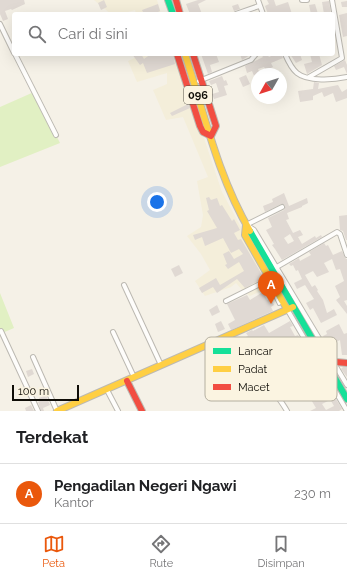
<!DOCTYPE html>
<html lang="id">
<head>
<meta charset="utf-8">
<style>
	:root { --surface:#fff; --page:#f2f2f2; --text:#202124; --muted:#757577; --line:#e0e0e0; --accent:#ea580c }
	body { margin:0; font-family:Raleway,sans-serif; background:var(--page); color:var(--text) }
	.compass { position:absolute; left:251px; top:68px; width:36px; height:36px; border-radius:50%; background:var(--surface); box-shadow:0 4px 16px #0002; rotate:231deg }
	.scale { position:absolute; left:12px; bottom:10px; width:67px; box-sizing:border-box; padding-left:4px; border:2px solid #0f0d07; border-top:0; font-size:11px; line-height:14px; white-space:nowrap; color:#0f0d07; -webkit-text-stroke:3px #fbf4e1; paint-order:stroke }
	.you { position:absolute; left:157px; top:202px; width:14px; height:14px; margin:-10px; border:3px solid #fff; border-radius:50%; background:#1a73e8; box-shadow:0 0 0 6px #1a73e833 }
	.badge { display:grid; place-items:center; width:26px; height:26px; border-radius:50%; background:var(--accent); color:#fff; font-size:13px; font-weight:700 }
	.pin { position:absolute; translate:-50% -33px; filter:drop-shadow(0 1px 2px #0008) }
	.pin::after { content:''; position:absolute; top:21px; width:14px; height:12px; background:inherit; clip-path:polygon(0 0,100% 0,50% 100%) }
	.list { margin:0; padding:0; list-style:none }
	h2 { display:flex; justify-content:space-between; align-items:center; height:52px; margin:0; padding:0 16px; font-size:17px }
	h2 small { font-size:13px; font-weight:400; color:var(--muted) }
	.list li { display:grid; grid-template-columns:26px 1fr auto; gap:12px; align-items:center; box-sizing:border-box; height:60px; padding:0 16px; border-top:1px solid var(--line) }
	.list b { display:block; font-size:15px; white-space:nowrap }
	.list p { margin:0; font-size:13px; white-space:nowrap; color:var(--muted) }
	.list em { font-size:13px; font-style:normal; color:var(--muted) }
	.icon { flex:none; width:22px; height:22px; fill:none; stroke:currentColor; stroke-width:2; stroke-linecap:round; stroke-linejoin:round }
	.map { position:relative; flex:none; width:347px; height:411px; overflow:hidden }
	.search { position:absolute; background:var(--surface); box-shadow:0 4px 16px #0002; left:12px; right:12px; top:12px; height:44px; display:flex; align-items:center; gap:10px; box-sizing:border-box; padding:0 14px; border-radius:4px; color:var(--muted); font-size:15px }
	.sheet { height:112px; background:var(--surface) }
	nav { display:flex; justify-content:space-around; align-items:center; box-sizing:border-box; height:56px; border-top:1px solid var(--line); background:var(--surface); font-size:11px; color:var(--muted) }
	nav a { display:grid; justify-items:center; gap:2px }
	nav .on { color:var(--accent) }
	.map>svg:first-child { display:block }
	.built { fill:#f4eeda }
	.green { fill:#e1f0c3 }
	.building { fill:#e0d9d3; fill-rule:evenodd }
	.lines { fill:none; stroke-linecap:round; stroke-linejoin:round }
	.lane-casing { stroke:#bcb9b2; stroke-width:4 }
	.street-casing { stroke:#bcb9b2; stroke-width:6 }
	.fast-casing { stroke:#bcb9b2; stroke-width:8 }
	.slow-casing { stroke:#bcb9b2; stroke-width:8 }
	.jam-casing { stroke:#bcb9b2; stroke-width:8 }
	.lane { stroke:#fefdfb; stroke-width:2 }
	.street { stroke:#fefdfb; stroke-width:4 }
	.fast { stroke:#16e098; stroke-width:6 }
	.slow { stroke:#ffcf43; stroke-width:6 }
	.jam { stroke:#f24e42; stroke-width:6 }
	.labels { text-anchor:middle; stroke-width:3; stroke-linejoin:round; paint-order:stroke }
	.shield { fill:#fbf4e1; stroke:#565248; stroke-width:1 }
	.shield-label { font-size:11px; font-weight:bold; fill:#0f0d07 }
	.key { fill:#fbf4e1; stroke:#b4afa0; stroke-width:1 }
	.key-label { font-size:11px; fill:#0f0d07 }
</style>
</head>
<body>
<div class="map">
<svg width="347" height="411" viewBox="0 0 347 411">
	<rect width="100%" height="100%" fill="#f5f1e7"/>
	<!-- built -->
	<g class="built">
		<polygon points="94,0 157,0 161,14 136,14 135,10 121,14 111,14"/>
		<polygon points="143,54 174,54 199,132 204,138 222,192 241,227 242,234 272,286 250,296 243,291 236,283 231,287 205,296 195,281 210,270 201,254 187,236 201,227 203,215 197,181 208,177 183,117 166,120 153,90 167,84 167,73 137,82 128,61"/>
	</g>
	<!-- green -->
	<g class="green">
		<polygon points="34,92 60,143 0,167 0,107"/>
		<polygon points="0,293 14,328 0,334"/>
	</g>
	<!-- building -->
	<g class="building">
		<polygon points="0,0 24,0 25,4 12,10 11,9 5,11 8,19 3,21 0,14"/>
		<polygon points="104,0 107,7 101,10 98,3"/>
		<polygon points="198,0 206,0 198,4 202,14 190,14 186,4"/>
		<polygon points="267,0 274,0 276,6 288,2 292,14 268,14 265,6 269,4"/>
		<polygon points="329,1 331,14 324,14 322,2"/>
		<polygon points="347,1 347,7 342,7 341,2"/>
		<polygon points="158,4 160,11 158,12 158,14 144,14 142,10"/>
		<polygon points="238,4 240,9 234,11 232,6"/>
		<polygon points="315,4 318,14 311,14 309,5"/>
		<polygon points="347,13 347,36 343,37 339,15"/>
		<polygon points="132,54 141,54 144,59 151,54 173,54 175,64 147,73 143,63 140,65"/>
		<polygon points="201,54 216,54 219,62 210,65 212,72 208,74"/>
		<polygon points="240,54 250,54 250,55 242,60"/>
		<polygon points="261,54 267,54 269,57 276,54 281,54 283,58 271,63 273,67 266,70 264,67 258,69 260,74 257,74 257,83 252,71 247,73 245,66 263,57"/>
		<polygon points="290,54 300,54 302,60 296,63"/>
		<polygon points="310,54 319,54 322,65 307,74 304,64 312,62"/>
		<polygon points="345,60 347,65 347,74 344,67 336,70 334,66"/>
		<polygon points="246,75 250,84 243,87 239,78"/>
		<polygon points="222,76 224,81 226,80 228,85 224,86 227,95 214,99 212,94 219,92 216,83 211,85 209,81"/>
		<polygon points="314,82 319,83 318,89 338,85 342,92 347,89 347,98 336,102 333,93 324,97 322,92 313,96 313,100 300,102 298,91 313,89"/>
		<polygon points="188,104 190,108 172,116 170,113"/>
		<path d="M284 193 289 206 307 198 308 203 302 206V207L287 213 289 219 286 220 293 233 300 230 303 235 298 237 302 244 315 236 316 238 321 235 322 237 282 260 275 249 272 245 274 244 266 230 272 227 268 218 284 210 285 206 281 204 265 212 263 206 273 202 272 199ZM290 234 294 241 288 244 284 238Z"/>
		<polygon points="209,197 211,200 217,198 220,206 222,205 232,221 234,219 240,230 234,233 238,240 241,239 264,278 245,288 237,279 217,293 213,287 202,293 199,288 216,278 220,285 244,271 239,262 228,269 225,265 227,264 223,254 229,251 234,259 243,254 239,249 231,253 223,238 205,246 202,237 195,240 193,235 217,228 207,211 209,210 206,198"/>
		<polygon points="347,215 347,240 346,240 343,231 340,230 339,216"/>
		<polygon points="324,243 326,246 328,245 333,255 342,251 346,259 347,259 347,300 344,301 347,306 347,314 336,300 340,297 335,286 344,281 340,269 336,270 332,259 324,263 329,272 317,277 313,271 305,275 312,287 315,285 318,290 317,291 323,300 327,313 334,309 337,315 321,323 313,308 310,310 306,303 314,299 305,285 297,289 294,283 302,279 298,270 296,271 293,265 291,266 289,264 299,258 300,261 311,255 309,252"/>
		<polygon points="179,265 183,273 175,277 171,269"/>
		<polygon points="268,284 270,287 261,292 259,288"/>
		<polygon points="263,292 267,300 271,299 274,305 271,307 273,311 231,330 228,324 235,320 227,304 247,295 250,300"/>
		<polygon points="217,305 220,312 212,316 209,310"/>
		<polygon points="221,321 225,329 218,332 215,324"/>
		<polygon points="290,321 293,326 290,327 295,336 298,335 308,352 303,355 309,364 313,362 321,380 324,378 326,383 323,384 332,399 322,404 326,410 334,406 331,401 336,399 342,409 339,411 310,411 316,408 307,393 304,394 302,389 314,383 310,375 300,381 298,378 308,372 297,357 287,361 285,359 282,360 280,357 278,353 288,348 284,341 252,357 248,349 245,352 237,341 248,336 246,333 252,330 253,331 264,325 269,333"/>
		<polygon points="339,324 344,334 347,333 347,355 342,355 340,340 332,344 331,341 327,343 323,336 327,334 326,331"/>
		<polygon points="343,367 347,367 347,377 341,369"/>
		<polygon points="32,369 34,374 28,377 26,371"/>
		<polygon points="46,395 50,405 43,408 44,411 41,411 38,402 40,401 39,398"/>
		<polygon points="31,405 34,411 26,411 25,408"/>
	</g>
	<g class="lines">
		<!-- lane casing -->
		<g class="lane-casing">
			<polyline id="lane" points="274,291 273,292 279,304 282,302"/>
		</g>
		<!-- street casing -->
		<g class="street-casing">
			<g id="street">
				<polyline points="258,0 263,14"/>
				<polyline points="302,0 307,0"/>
				<polyline points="236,14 259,6"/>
				<polyline points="0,24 14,53"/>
				<polyline points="15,54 56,135"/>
				<path d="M285 54C288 61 291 68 297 73 308 82 334 80 347 77"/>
				<polyline points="309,77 342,58 332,0"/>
				<polyline points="199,81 251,60 256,54"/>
				<polyline points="246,225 282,207"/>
				<polyline points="248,226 254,230 347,385"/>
				<polyline points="275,268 337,232 340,234 347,255"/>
				<polyline points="124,285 161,365"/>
				<polyline points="226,301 270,279"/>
				<polyline points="287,309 347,411"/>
				<polyline points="1,331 38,411"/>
				<polyline points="113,332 134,377"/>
				<path d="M229 335C246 363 271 383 287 411"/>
				<polyline points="33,357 57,411"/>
				<polyline points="107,390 118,411"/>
			</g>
		</g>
		<!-- fast casing -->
		<g class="fast-casing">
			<g id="fast">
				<polyline points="168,0 173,14"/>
				<polyline points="250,231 347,399"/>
			</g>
		</g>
		<!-- slow casing -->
		<g class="slow-casing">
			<g id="slow">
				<path d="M185 54C204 113 218 177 250 231"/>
				<polyline points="246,225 245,235 287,309"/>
				<polyline points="57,411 293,307"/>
			</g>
		</g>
		<!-- jam casing -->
		<g class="jam-casing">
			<g id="jam">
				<polyline points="176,0 180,14"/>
				<polyline points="177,54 200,126 203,132 211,136 216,126 193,54"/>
				<polyline points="325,361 347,363"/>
				<polyline points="127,381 142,411"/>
			</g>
		</g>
		<!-- lane -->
		<use href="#lane" class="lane"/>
		<!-- street -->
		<use href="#street" class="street"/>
		<!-- fast -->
		<use href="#fast" class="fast"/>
		<!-- slow -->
		<use href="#slow" class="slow"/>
		<!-- jam -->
		<use href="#jam" class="jam"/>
	</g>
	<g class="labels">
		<!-- shield labels -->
		<rect class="shield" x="184" y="86" width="28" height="18" rx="3"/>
		<g class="shield-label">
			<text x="198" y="99">096</text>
		</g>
	</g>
	<!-- legend -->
	<rect x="205" y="337" width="132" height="64" rx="6" class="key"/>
	<rect x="213" y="348" width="18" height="6" fill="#16e098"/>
	<rect x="213" y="366" width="18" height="6" fill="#ffcf43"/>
	<rect x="213" y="384" width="18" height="6" fill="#f24e42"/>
	<g class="key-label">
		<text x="238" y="355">Lancar</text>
		<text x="238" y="373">Padat</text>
		<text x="238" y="391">Macet</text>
	</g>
</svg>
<svg class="compass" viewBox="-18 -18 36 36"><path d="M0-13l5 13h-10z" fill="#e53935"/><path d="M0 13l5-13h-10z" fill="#757577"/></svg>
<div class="scale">100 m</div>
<div class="you"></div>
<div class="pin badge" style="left:271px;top:304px">A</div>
<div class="search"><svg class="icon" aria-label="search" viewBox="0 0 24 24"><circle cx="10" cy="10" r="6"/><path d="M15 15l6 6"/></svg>Cari di sini</div>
</div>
<section class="sheet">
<h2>Terdekat<small></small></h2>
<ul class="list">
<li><span class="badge">A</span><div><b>Pengadilan Negeri Ngawi</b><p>Kantor</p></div><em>230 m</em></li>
</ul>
</section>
<nav>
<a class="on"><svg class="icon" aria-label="map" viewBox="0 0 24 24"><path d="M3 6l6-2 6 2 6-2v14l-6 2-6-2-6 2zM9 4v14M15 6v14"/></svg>Peta</a>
<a><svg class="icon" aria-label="directions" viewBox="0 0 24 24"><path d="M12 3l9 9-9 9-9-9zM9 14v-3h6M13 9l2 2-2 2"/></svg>Rute</a>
<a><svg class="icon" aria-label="saved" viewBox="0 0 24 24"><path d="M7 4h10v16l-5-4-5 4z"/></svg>Disimpan</a>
</nav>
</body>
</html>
